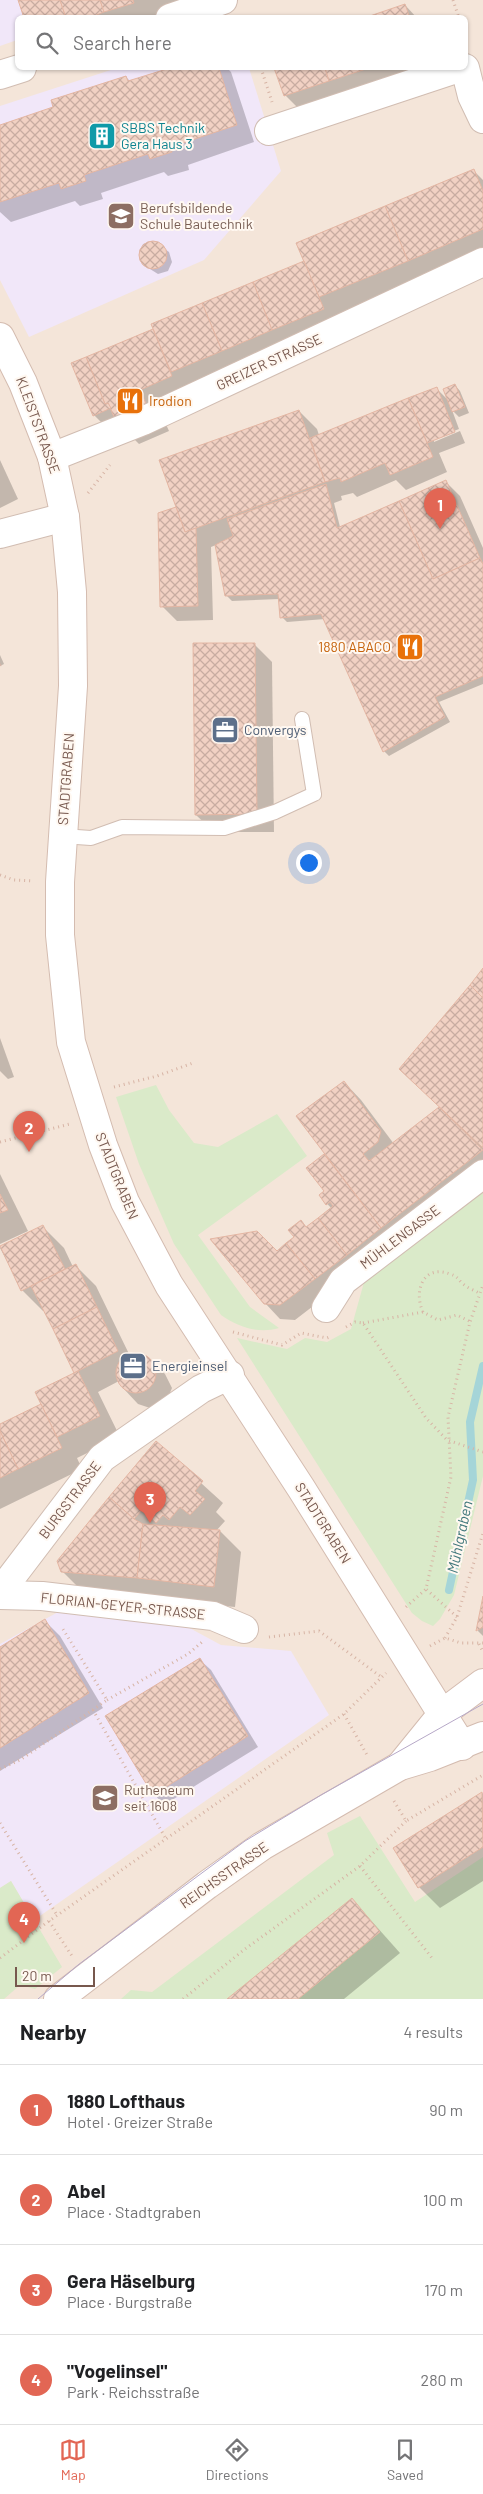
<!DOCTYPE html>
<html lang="en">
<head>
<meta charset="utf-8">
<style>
	:root { --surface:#fff; --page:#f6f6f6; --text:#202124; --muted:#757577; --line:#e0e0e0; --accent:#e26654 }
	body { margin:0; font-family:Barlow,sans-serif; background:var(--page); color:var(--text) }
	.scale { position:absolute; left:15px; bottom:12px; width:80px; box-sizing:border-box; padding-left:5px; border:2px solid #77584e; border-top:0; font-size:14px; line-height:18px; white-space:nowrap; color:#77584e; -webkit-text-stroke:4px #fff8f1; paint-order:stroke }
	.you { position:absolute; left:308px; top:862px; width:18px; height:18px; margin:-12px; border:4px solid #fff; border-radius:50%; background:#1a73e8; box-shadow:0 0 0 8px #1a73e833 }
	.badge { display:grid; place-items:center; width:32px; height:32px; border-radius:50%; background:var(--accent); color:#fff; font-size:16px; font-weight:700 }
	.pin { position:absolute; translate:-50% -41px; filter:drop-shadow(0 1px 2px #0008) }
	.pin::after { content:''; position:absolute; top:26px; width:18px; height:15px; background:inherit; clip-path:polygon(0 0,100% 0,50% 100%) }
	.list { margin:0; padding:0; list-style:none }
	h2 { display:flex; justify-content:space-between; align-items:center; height:65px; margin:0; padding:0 20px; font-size:21px }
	h2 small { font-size:16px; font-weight:400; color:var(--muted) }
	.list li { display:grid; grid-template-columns:32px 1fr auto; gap:15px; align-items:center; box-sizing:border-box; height:90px; padding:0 20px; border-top:1px solid var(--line) }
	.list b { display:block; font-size:19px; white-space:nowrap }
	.list p { margin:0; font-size:16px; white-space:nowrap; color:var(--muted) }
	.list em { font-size:16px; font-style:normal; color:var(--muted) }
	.icon { flex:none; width:28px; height:28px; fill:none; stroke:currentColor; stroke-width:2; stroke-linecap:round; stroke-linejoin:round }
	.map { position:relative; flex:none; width:483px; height:1999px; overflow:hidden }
	.search { position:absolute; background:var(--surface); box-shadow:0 1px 4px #0004; left:15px; right:15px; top:15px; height:55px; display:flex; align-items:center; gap:12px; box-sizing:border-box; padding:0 18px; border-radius:8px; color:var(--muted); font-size:19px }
	.sheet { height:425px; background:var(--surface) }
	nav { display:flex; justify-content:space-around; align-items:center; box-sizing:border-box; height:70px; border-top:1px solid var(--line); background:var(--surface); font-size:14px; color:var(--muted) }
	nav a { display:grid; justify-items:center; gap:2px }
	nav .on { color:var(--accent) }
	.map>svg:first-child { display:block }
	.residential { fill:#f4e5d9; fill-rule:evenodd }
	.education { fill:#f1e7f9 }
	.green { fill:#daeac9 }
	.shadow { fill:#0003 }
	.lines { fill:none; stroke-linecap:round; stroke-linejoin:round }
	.stream { stroke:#a5d5d8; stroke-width:8 }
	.building { fill:url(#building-cross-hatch); stroke:#e4b6a3 }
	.lane-casing { stroke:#d1bdb2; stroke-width:16 }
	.street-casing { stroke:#d1bdb2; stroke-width:30 }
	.secondary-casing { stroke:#d4bcb0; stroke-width:30 }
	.path { stroke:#d7b4a5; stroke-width:3; stroke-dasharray:1 4; stroke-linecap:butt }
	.lane { stroke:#fff; stroke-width:14 }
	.street { stroke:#fff; stroke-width:28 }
	.secondary { stroke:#fff; stroke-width:28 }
	.tram { stroke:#b6a8c7; stroke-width:1 }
	.labels { text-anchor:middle; stroke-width:4; stroke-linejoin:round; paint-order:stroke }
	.culture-label { font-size:14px; fill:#0d838f; stroke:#fff8f1; text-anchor:start }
	.education-label { font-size:14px; fill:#785e54; stroke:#fff8f1; text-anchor:start }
	.street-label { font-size:14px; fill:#77584e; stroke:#fff8f1 }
	.food-label { font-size:14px; fill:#c56008; stroke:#fff8f1; text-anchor:start }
	.service-label { font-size:14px; fill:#4e5e75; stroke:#fff8f1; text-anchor:start }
	.water-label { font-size:15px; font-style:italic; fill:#41787c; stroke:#fff8f1 }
</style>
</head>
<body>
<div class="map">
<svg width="483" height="1999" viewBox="0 0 483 1999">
	<defs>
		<pattern id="building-cross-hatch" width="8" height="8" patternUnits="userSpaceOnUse" patternTransform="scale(1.25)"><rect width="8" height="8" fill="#f1d1c3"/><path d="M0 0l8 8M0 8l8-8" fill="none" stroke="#c8aca1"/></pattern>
	</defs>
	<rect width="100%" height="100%" fill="#fcf4eb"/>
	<!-- residential -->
	<path class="residential" d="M0 0H483V1999H0ZM18 18H466V68H18Z"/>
	<!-- education -->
	<g class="education">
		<polygon points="0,0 18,0 24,17 18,18 17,40 0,46"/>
		<polygon points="117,68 249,68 281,171 204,260 29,337 0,280 0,106"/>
		<polygon points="69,1606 184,1625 221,1645 291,1651 329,1715 34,1920 11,1881 0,1888 0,1644"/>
	</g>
	<!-- green -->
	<g class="green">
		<path d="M156 1085 169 1110 194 1143 218 1147 277 1114 307 1156 198 1235 250 1307 279 1328C258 1334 238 1327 221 1315L174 1244 139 1164 116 1097Z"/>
		<polygon points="483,1186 483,1476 454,1595 440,1619 433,1626 422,1621 412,1613 237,1338 287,1349 305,1338 327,1342 351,1329 366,1275"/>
		<polygon points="360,1816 415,1902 483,1857 483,1999 121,1999 131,1990 152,1992 334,1855 327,1833"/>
		<polygon points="11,1881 62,1967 35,1989 20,1985 4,1999 0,1999 0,1888"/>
	</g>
	<!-- shadow -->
	<g class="shadow">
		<polygon points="19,0 185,0 183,6 148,18 25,18"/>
		<polygon points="405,5 417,18 368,18"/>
		<polygon points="174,68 227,68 231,72 254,142 188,165 189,170 168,176 164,172 101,193 103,199 80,206 75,201 11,222 0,212 0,126 55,108 126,77 131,82"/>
		<polygon points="276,68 440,68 306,116 285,95"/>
		<polygon points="474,171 483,180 483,259 160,411 169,431 139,444 120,425 109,430 94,415 73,364 155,330 305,261"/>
		<polygon points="154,241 169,252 172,262 168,271 158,274 142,264 139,254 143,244"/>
		<polygon points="455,385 460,391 469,413 459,417 452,410 459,429 434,439 434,442 460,431 465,443 439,453 447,472 406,490 396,480 357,497 353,493 341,496 342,500 334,503 340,527 445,481 460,496 483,548 483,684 439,702 450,722 389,756 384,751 325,619 287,622 282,617 280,599 232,601 226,595 216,545 211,547 213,620 177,621 162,606 176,508 299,411 317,429 319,435 436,388 449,401"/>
		<polygon points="0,460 18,499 0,508"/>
		<polygon points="254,644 272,662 274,832 214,832 196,815"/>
		<polygon points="0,655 4,664 0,666"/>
		<polygon points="483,970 483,1181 395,1243 295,1320 280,1319 265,1303 277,1252 332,1209 320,1196 326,1192 324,1156 332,1161 344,1082 361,1100 394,1144 440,1108"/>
		<polygon points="0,1038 14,1077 8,1079 0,1071"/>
		<polygon points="0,1174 28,1231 0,1244"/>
		<polygon points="43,1227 64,1248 73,1267 75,1265 96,1286 130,1356 135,1353 150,1359 165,1374 172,1388 166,1402 153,1409 138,1404 123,1388 119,1381 98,1392 120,1437 77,1458 82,1469 0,1509 0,1425 42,1404 76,1373 45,1310 43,1311 22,1290 0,1248"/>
		<polygon points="157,1443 223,1503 216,1512 225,1521 216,1531 220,1531 241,1552 235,1607 83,1592 62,1571"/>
		<polygon points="483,1603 483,1636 478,1631"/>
		<polygon points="45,1621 60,1636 103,1708 0,1771 0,1648"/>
		<polygon points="200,1660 211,1670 258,1747 164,1805 154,1794"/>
		<polygon points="483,1793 483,1881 440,1908 419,1887 395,1849"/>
		<polygon points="352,1899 400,1953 344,1999 230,1999"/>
	</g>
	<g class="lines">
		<!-- stream -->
		<polyline class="stream" points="449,1590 473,1480 470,1422 483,1366"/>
	</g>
	<!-- building -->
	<g class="building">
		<polygon points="18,0 60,0 66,18 24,18"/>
		<polygon points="60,0 100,0 104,12 89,18 66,18"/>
		<polygon points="100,0 133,0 134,3 104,12"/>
		<polygon points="405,4 410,18 364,18"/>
		<polygon points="170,68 219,68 237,125 171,147 172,152 150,159 148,154 84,175 86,181 61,189 59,183 0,202 0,125 53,107 51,100 126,76 128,81"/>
		<polygon points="274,68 325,68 329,81 284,96"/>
		<polygon points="325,68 369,68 329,81"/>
		<polygon points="474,169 483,191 483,229 408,261 385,206"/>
		<polygon points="385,206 408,261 319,297 296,243"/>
		<circle cx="153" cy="255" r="14"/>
		<polygon points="304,261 324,309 272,330 253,282"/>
		<polygon points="253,282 272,330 222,351 202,303"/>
		<polygon points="202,303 222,351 171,372 151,324"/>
		<polygon points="153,329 172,376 140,390 149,410 117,424 108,403 105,404 86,357"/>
		<polygon points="86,357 105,404 108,403 111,408 93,416 71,363"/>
		<polygon points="455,384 465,407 452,412 443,389"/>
		<polygon points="437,387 455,432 427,443 408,398"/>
		<polygon points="408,398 433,457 390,475 385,463 341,482 340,478 325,482 310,438"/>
		<polygon points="299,410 325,482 185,532 159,460"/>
		<polygon points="446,480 480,558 433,579 399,501"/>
		<polygon points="326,484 337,528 399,501 433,579 480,558 483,564 483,676 435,697 445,717 383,752 321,614 280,618 278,594 225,596 215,545 233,536 227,519"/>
		<polygon points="176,507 185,532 196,528 198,606 160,607 158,513"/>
		<polygon points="193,643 255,643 257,814 195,815"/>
		<polygon points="483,968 483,998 470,985"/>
		<polygon points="470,985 483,998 483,1148 399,1069"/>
		<polygon points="344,1081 381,1131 378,1142 363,1154 369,1161 439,1107 483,1150 381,1228 296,1116"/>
		<polygon points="324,1154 381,1228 347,1255 318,1218 333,1206 330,1202 326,1205 319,1195 324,1191 306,1168"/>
		<polygon points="0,1194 8,1210 0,1213"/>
		<polygon points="318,1218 347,1255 315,1279 286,1243 294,1237 288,1230 301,1220 306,1227"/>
		<polygon points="43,1225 65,1269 21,1291 0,1246"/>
		<polygon points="257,1231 277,1251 286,1243 315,1279 280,1305 264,1304 210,1239"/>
		<polygon points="76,1264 97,1307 53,1329 31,1286"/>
		<polygon points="97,1307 118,1351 74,1373 53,1329"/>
		<circle cx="136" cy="1373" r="20"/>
		<polygon points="78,1371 100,1416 57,1437 35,1392"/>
		<polygon points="41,1404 62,1448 18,1469 0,1431 0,1424"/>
		<polygon points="0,1431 18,1469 0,1478"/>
		<polygon points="156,1441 203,1481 195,1491 205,1499 190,1515 180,1507 169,1520 163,1515 156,1523 142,1510 134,1519 109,1497"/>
		<polygon points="109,1497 134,1519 143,1524 137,1578 61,1572 57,1561"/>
		<polygon points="143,1524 220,1530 214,1587 137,1578"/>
		<polygon points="483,1596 483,1627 476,1631"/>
		<polygon points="45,1619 89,1693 0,1748 0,1647"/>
		<polygon points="200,1658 248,1736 153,1795 105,1716"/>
		<polygon points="482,1792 483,1847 418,1888 393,1848"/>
		<polygon points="352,1898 380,1932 298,1999 227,1999"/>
	</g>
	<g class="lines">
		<!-- lane casing -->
		<g class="lane-casing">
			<polyline id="lane" points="62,836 91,838 122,827 224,828 275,812 314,794 302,719"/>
		</g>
		<!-- street casing -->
		<g class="street-casing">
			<g id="street">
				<polyline points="170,18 223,0"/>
				<polyline points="465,68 472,96 483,119"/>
				<polyline points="0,75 22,68"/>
				<polyline points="269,131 459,68"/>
				<polyline points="52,457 143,421 483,262"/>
				<polyline points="0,534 65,517"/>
				<polyline points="326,1308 343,1281 483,1174"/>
				<polyline points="0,1592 102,1458 201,1389 230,1375"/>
				<polyline points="0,1595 42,1596 213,1616 244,1629"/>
			</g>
		</g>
		<!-- secondary casing -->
		<g class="secondary-casing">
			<g id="secondary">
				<polyline points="0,337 23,383 52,457 65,517 72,592 73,686 60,882 60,935 71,1042 103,1145 125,1202 169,1285 301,1488 462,1746"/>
				<polyline points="400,1766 443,1713 483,1683"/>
				<polyline points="58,1999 207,1885 262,1846 400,1766 430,1757 483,1736"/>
			</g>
		</g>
		<!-- path -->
		<g class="path">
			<polyline points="453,0 459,18"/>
			<polyline points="261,68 272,102"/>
			<polyline points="88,493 110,465"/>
			<polyline points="0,665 2,664"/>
			<polyline points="0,875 14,880 33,881"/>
			<polyline points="114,1087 157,1076 193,1063"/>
			<polyline points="0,1142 70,1124"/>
			<path d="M423 1312C413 1290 424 1264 450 1274 457 1276 458 1279 462 1283 467 1288 474 1290 479 1293"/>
			<polyline points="363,1323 423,1312 438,1320 457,1315 469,1321"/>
			<polyline points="346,1327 355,1322 363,1323 426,1418 447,1440 483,1452"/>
			<polyline points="233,1332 282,1345 301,1333 327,1338 332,1336"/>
			<polyline points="406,1607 426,1589"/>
			<polyline points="457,1617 426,1589 451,1477 448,1417 470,1322 483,1285"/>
			<polyline points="269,1637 319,1631 380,1676"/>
			<polyline points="445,1638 457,1617 483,1533"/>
			<polyline points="479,1644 483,1652"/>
			<polyline points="430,1646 445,1638 461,1643 483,1643"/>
			<polyline points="107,1700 188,1654 202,1642"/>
			<polyline points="93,1710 166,1839"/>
			<polyline points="344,1714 367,1755"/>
			<polyline points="0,1769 20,1760 107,1700 61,1626"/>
			<polyline points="394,1801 406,1821 483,1775"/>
			<polyline points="0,1823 57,1915"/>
			<polyline points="360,1866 432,1958"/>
			<polyline points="49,1921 72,1956"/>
			<polyline points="0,1958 49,1921 344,1714 386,1673"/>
			<polyline points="183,1999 245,1949 360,1866 406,1821"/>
		</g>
		<!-- lane -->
		<use href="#lane" class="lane"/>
		<!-- street -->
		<use href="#street" class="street"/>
		<!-- secondary -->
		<use href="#secondary" class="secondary"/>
		<!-- tram -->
		<polyline class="tram" points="38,1999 78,1965 245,1841 321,1795 483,1704"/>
	</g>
	<!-- icons -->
	<defs>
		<g id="building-square" transform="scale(1.4375)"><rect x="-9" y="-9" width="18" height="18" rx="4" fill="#0f9aa8" stroke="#fff8f1"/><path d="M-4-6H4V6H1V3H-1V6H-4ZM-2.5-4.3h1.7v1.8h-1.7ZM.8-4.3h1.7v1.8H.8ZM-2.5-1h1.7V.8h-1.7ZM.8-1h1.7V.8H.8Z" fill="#fff"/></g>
		<g id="school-square" transform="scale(1.4375)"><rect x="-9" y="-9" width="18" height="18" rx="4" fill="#8d6e63" stroke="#fff8f1"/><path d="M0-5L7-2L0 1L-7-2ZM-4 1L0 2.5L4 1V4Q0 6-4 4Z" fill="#fff"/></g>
		<g id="restaurant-square" transform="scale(1.4375)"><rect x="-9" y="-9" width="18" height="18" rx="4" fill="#e8710a" stroke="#fff8f1"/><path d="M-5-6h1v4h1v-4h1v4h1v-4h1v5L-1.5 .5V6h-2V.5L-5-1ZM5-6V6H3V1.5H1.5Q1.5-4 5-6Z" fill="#fff"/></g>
		<g id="office-square" transform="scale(1.4375)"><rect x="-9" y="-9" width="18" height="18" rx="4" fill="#5c6f8a" stroke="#fff8f1"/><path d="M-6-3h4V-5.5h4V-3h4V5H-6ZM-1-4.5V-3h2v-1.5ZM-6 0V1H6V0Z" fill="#fff"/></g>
	</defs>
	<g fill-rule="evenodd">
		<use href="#building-square" x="102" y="136"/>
		<use href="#school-square" x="121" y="216"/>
		<use href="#restaurant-square" x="130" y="401"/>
		<use href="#restaurant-square" x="410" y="647"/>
		<use href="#office-square" x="225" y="730"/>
		<use href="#office-square" x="133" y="1366"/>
		<use href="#school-square" x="105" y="1798"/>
	</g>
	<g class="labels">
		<!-- culture labels -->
		<g class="culture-label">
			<text x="121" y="133">SBBS Technik<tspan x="121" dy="16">Gera Haus 3</tspan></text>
		</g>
		<!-- education labels -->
		<g class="education-label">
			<text x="140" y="213">Berufsbildende<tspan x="140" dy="16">Schule Bautechnik</tspan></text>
			<text x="124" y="1795">Rutheneum<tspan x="124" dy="16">seit 1608</tspan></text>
		</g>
		<!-- street labels -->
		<g class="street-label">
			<text transform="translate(269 362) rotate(-25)" y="5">GREIZER STRASSE</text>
			<text transform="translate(38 425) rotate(70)" y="5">KLEISTSTRASSE</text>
			<text transform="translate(66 779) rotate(-86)" y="5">STADTGRABEN</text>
			<text transform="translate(117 1176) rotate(68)" y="5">STADTGRABEN</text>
			<text transform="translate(400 1237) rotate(-37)" y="5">MÜHLENGASSE</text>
			<text transform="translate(70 1500) rotate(-53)" y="5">BURGSTRASSE</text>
			<text transform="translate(323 1523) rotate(58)" y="5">STADTGRABEN</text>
			<text transform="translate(123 1606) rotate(6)" y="5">FLORIAN-GEYER-STRASSE</text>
			<text transform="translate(224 1875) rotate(-35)" y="5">REICHSSTRASSE</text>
		</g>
		<!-- food labels -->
		<g class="food-label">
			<text x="149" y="406">Irodion</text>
			<text x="391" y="652" text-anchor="end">1880 ABACO</text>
		</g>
		<!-- service labels -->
		<g class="service-label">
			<text x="244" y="735">Convergys</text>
			<text x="152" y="1371">Energieinsel</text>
		</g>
		<!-- water labels -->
		<g class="water-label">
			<text transform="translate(460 1537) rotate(-78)" y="5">Mühlgraben</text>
		</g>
	</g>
</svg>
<div class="scale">20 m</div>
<div class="you"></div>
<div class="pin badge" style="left:440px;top:529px">1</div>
<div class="pin badge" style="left:29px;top:1152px">2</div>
<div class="pin badge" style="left:150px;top:1523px">3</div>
<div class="pin badge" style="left:24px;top:1943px">4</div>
<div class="search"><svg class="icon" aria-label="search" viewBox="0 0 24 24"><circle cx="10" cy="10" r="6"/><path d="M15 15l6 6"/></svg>Search here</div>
</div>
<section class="sheet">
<h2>Nearby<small>4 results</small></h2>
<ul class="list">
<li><span class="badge">1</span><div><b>1880 Lofthaus</b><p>Hotel · Greizer Straße</p></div><em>90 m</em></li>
<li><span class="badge">2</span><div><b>Abel</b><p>Place · Stadtgraben</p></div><em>100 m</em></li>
<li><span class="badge">3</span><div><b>Gera Häselburg</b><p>Place · Burgstraße</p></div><em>170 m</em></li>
<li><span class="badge">4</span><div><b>&quot;Vogelinsel&quot;</b><p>Park · Reichsstraße</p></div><em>280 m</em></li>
</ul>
</section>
<nav>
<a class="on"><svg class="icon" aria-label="map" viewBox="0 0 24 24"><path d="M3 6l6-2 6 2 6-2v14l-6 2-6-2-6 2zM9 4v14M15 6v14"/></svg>Map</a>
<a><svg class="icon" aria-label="directions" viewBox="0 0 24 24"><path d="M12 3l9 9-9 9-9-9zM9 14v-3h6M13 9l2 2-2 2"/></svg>Directions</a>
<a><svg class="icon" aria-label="saved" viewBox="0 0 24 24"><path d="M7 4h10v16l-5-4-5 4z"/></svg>Saved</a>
</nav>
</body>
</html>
